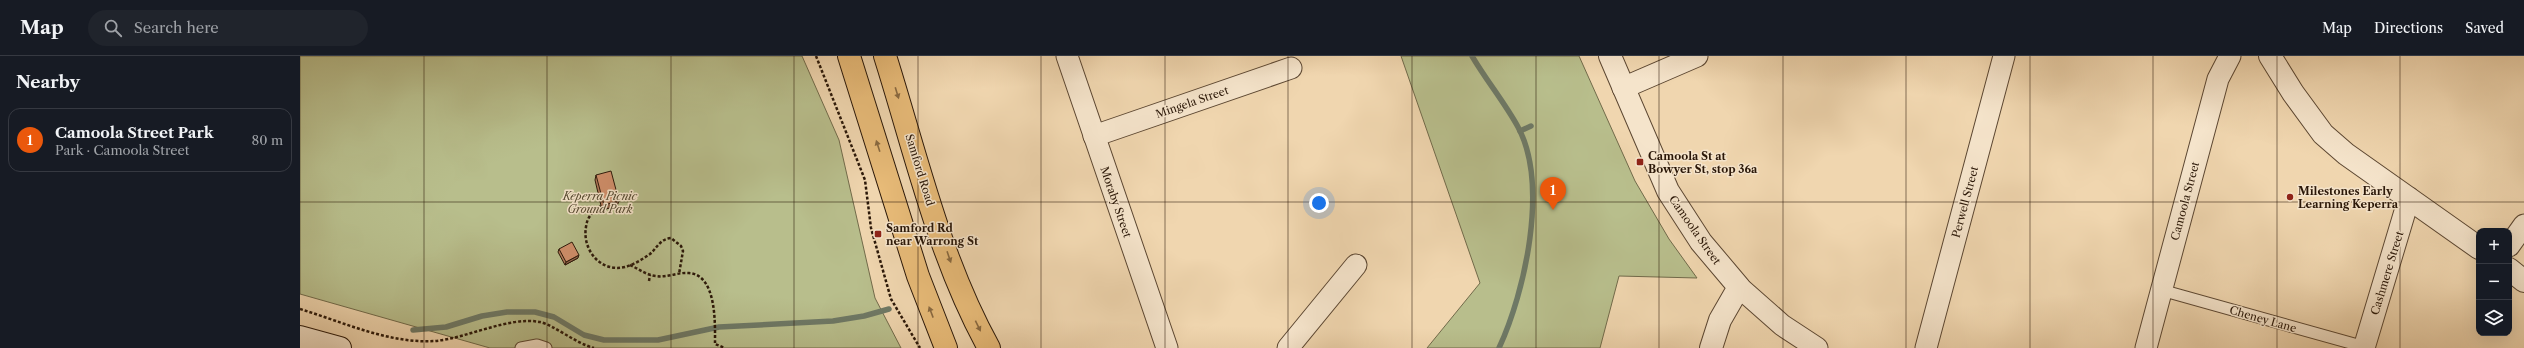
<!DOCTYPE html>
<html lang="en">
<head>
<meta charset="utf-8">
<style>
	:root { --surface:#171b24; --page:#20242c; --text:#f1f3f6; --muted:#9ea1a6; --line:#363941; --accent:#ea580c }
	body { margin:0; font-family:"Libre Caslon Text",serif; background:var(--page); color:var(--text) }
	.controls { position:absolute; right:12px; bottom:12px; display:grid; overflow:hidden; border-radius:8px; box-shadow:0 4px 16px #0002 }
	.controls button { width:36px; height:36px; display:grid; place-items:center; padding:0; border:0; border-bottom:1px solid var(--line); background:var(--surface); color:var(--text); font:20px sans-serif }
	.you { position:absolute; left:1019px; top:147px; width:14px; height:14px; margin:-10px; border:3px solid #fff; border-radius:50%; background:#1a73e8; box-shadow:0 0 0 6px #1a73e833 }
	.badge { display:grid; place-items:center; width:26px; height:26px; border-radius:50%; background:var(--accent); color:#fff; font-size:13px; font-weight:700 }
	.pin { position:absolute; translate:-50% -33px; filter:drop-shadow(0 1px 2px #0008) }
	.pin::after { content:''; position:absolute; top:21px; width:14px; height:12px; background:inherit; clip-path:polygon(0 0,100% 0,50% 100%) }
	.list { margin:0; padding:0; list-style:none }
	h2 { display:flex; justify-content:space-between; align-items:center; height:52px; margin:0; padding:0 16px; font-size:17px }
	h2 small { font-size:13px; font-weight:400; color:var(--muted) }
	.list li { display:grid; grid-template-columns:26px 1fr auto; gap:12px; align-items:center; box-sizing:border-box; height:64px; margin:0 8px 8px; padding:0 8px; border:1px solid var(--line); border-radius:12px }
	.list b { display:block; font-size:15px; white-space:nowrap }
	.list p { margin:0; font-size:13px; white-space:nowrap; color:var(--muted) }
	.list em { font-size:13px; font-style:normal; color:var(--muted) }
	.icon { flex:none; width:22px; height:22px; fill:none; stroke:currentColor; stroke-width:2; stroke-linecap:round; stroke-linejoin:round }
	.map { position:relative; flex:none; width:2224px; height:292px; overflow:hidden }
	header { display:flex; align-items:center; gap:24px; box-sizing:border-box; height:56px; padding:0 20px; background:var(--surface); border-bottom:1px solid var(--line) }
	header strong { font-size:19px }
	nav { display:flex; gap:22px; margin-inline-start:auto; font-size:14px }
	.search { width:280px; height:36px; background:var(--page); display:flex; align-items:center; gap:10px; box-sizing:border-box; padding:0 14px; border-radius:22px; color:var(--muted); font-size:15px }
	main { display:flex }
	aside { flex:1; background:var(--surface) }
	.map>svg:first-child { display:block }
	.green { fill:#b8be8c; stroke:#716a4a }
	.lines { fill:none; stroke-linecap:round; stroke-linejoin:round }
	.stream { stroke:#6e7966; stroke-width:5.5 }
	.service-casing { stroke:#5c4732; stroke-width:13 }
	.minor-casing { stroke:#5c4732; stroke-width:23 }
	.tertiary-casing { stroke:#5c4732; stroke-width:24 }
	.secondary-casing { stroke:#2a1708; stroke-width:24 }
	.primary-casing { stroke:#2a1708; stroke-width:24 }
	.path { stroke:#2a1708; stroke-width:2.5; stroke-dasharray:3 2; stroke-linecap:butt }
	.service { stroke:#f5e4cb; stroke-width:11 }
	.minor { stroke:#f5e4cb; stroke-width:21 }
	.tertiary { stroke:#f5e4cb; stroke-width:22 }
	.secondary { stroke:#f5e4cb; stroke-width:22 }
	.primary { stroke:#e8bb78; stroke-width:22 }
	.wall { fill:#b47b5c; stroke:#2a1708 }
	.shaded-wall { fill:#92644b; stroke:#2a1708 }
	.building { fill:#d18f6b; stroke:#2a1708 }
	.oneway { fill:#896940 }
	.grid { fill:none; stroke:#2a1708; stroke-width:1; stroke-opacity:0.55 }
	.poi-dot { fill:#8f2418; stroke:#f5e4cb; stroke-width:1.5 }
	.labels { text-anchor:middle; stroke-width:3; stroke-linejoin:round; paint-order:stroke }
	.street-label { font-size:11px; fill:#2a1708; stroke:#f5e4cb }
	.poi-label { font-size:11px; font-weight:bold; fill:#2a1708; stroke:#f5e4cb; text-anchor:start }
	.park-label { font-size:11px; font-style:italic; fill:#554930; stroke:#f5e4cb }
</style>
</head>
<body>
<header>
<strong>Map</strong>
<div class="search"><svg class="icon" aria-label="search" viewBox="0 0 24 24"><circle cx="10" cy="10" r="6"/><path d="M15 15l6 6"/></svg>Search here</div>
<nav><a>Map</a><a>Directions</a><a>Saved</a></nav>
</header>
<main>
<aside>
<h2>Nearby<small></small></h2>
<ul class="list">
<li><span class="badge">1</span><div><b>Camoola Street Park</b><p>Park · Camoola Street</p></div><em>80 m</em></li>
</ul>
</aside>
<div class="map">
<svg width="2224" height="292" viewBox="0 0 2224 292">
	<rect width="100%" height="100%" fill="#f0d6af"/>
	<filter id="stains"><feTurbulence type="fractalNoise" baseFrequency=".005" numOctaves="4"/><feColorMatrix values="0 0 0 0 .2 0 0 0 0 .09 0 0 0 0 .02 0 0 0 .5 -.17"/></filter>
	<radialGradient id="worn" r=".72"><stop offset=".6" stop-color="#630" stop-opacity="0"/><stop offset="1" stop-color="#630" stop-opacity=".3"/></radialGradient>
	<!-- green -->
	<g class="green">
		<polygon points="0,0 502,0 539,84 575,242 601,292 190,292 0,238"/>
		<polygon points="1101,0 1279,0 1335,125 1369,183 1397,222 1319,220 1300,292 1127,292 1180,227"/>
	</g>
	<g class="lines">
		<!-- stream -->
		<g class="stream">
			<path d="M1172 0C1186 24 1205 47 1218 71 1249 129 1225 236 1199 292"/>
			<polyline points="1220,75 1231,70"/>
			<polyline points="113,274 146,271 182,260 207,256 235,256 254,261 284,279 304,284 358,284 419,271 533,265 564,260 589,253"/>
		</g>
		<!-- service casing -->
		<g class="service-casing">
			<g id="service">
				<polyline points="1861,234 2065,291"/>
				<polyline points="221,292 237,289 246,292"/>
			</g>
		</g>
		<!-- minor casing -->
		<g class="minor-casing">
			<g id="minor">
				<polyline points="767,0 867,292"/>
				<polyline points="1323,32 1397,0"/>
				<polyline points="794,80 991,12"/>
				<polyline points="2209,190 2224,169"/>
				<polyline points="1439,231 1482,269 1517,292"/>
				<polyline points="988,292 1056,209"/>
				<polyline points="1626,292 1704,0"/>
				<polyline points="1846,292 1918,23 1930,0"/>
				<polyline points="2064,292 2109,142"/>
			</g>
		</g>
		<!-- tertiary casing -->
		<g class="tertiary-casing">
			<g id="tertiary">
				<polyline points="1310,0 1368,135 1401,186 1439,231 1420,264 1411,292"/>
				<polyline points="1970,0 1993,37 2023,78 2046,98 2179,192"/>
				<polyline points="2209,213 2224,225"/>
			</g>
		</g>
		<!-- secondary casing -->
		<g class="secondary-casing">
			<polyline id="secondary" points="0,281 40,292"/>
		</g>
		<!-- primary casing -->
		<g class="primary-casing">
			<g id="primary">
				<polyline points="549,0 618,220 646,292"/>
				<path d="M585 0C616 98 639 202 689 292"/>
			</g>
		</g>
		<!-- path -->
		<g class="path">
			<polyline points="516,0 565,124 571,172 591,243 620,292"/>
			<path d="M301 150C293 155 287 161 286 171 282 193 300 217 325 211 333 209 343 203 350 198 357 192 360 183 371 182L381 190 383 195 379 218"/>
			<path d="M330 209C339 213 346 219 356 220 367 222 378 216 389 217 417 219 415 268 415 288L425 292"/>
			<polyline points="349,225 350,219"/>
			<path d="M0 253C43 266 89 288 135 285 168 282 209 260 240 266 254 269 275 287 294 292"/>
		</g>
		<!-- service -->
		<use href="#service" class="service"/>
		<!-- minor -->
		<use href="#minor" class="minor"/>
		<!-- tertiary -->
		<use href="#tertiary" class="tertiary"/>
		<!-- secondary -->
		<use href="#secondary" class="secondary"/>
		<!-- primary -->
		<use href="#primary" class="primary"/>
	</g>
	<!-- wall -->
	<g class="wall">
		<polygon points="296,119 317,150 302,154 295,124"/>
		<polygon points="259,193 278,202 265,209 258,196"/>
	</g>
	<!-- shaded-wall -->
	<g class="shaded-wall">
		<polygon points="319,145 317,150 302,154 304,149"/>
		<polygon points="279,199 278,202 265,209 266,206"/>
	</g>
	<!-- building -->
	<g class="building">
		<polygon points="311,115 319,145 304,149 296,119"/>
		<polygon points="272,186 279,199 266,206 259,193"/>
	</g>
	<!-- one-way arrows -->
	<defs><path id="oneway-solid" d="M-6-.8H1V-3.2L6.5 0L1 3.2V.8H-6Z"/></defs>
	<g class="oneway">
		<use href="#oneway-solid" transform="translate(597 37) rotate(73)"/>
		<use href="#oneway-solid" transform="translate(578 90) rotate(-108)"/>
		<use href="#oneway-solid" transform="translate(649 201) rotate(71)"/>
		<use href="#oneway-solid" transform="translate(631 256) rotate(-111)"/>
		<use href="#oneway-solid" transform="translate(678 270) rotate(64)"/>
	</g>
	<!-- grid -->
	<path class="grid" d="M124 0V292M247 0V292M371 0V292M494 0V292M618 0V292M741 0V292M865 0V292M988 0V292M1112 0V292M1236 0V292M1359 0V292M1483 0V292M1606 0V292M1730 0V292M1853 0V292M1977 0V292M2100 0V292M0 146H2224"/>
	<!-- markers -->
	<g class="poi-dot">
		<rect x="1336" y="102" width="8" height="8" rx="2"/>
		<circle cx="1990" cy="141" r="4"/>
		<rect x="574" y="174" width="8" height="8" rx="2"/>
	</g>
	<g class="labels">
		<!-- street labels -->
		<g class="street-label">
			<text transform="translate(892 46) rotate(-19)" y="4">Mingela Street</text>
			<text transform="translate(620 114) rotate(73)" y="4">Samford Road</text>
			<text transform="translate(1885 145) rotate(-75)" y="4">Camoola Street</text>
			<text transform="translate(816 146) rotate(71)" y="4">Moraby Street</text>
			<text transform="translate(1665 146) rotate(-75)" y="4">Perwell Street</text>
			<text transform="translate(1395 174) rotate(55)" y="4">Camoola Street</text>
			<text transform="translate(2087 217) rotate(-73)" y="4">Cashmere Street</text>
			<text transform="translate(1963 263) rotate(16)" y="4">Cheney Lane</text>
		</g>
		<!-- poi labels -->
		<g class="poi-label">
			<text x="1348" y="104">Camoola St at<tspan x="1348" dy="13">Bowyer St, stop 36a</tspan></text>
			<text x="1998" y="139">Milestones Early<tspan x="1998" dy="13">Learning Keperra</tspan></text>
			<text x="586" y="176">Samford Rd<tspan x="586" dy="13">near Warrong St</tspan></text>
		</g>
		<!-- park labels -->
		<g class="park-label">
			<text x="300" y="144">Keperra Picnic<tspan x="300" dy="13">Ground Park</tspan></text>
		</g>
	</g>
	<rect width="100%" height="100%" filter="url(#stains)"/>
	<rect width="100%" height="100%" fill="url(#worn)"/>
</svg>
<div class="controls">
<button>+</button>
<button>−</button>
<button><svg class="icon" aria-label="layers" viewBox="0 0 24 24"><path d="M12 4l9 5-9 5-9-5zM3 14l9 5 9-5"/></svg></button>
</div>
<div class="you"></div>
<div class="pin badge" style="left:1253px;top:154px">1</div>
</div>
</main>
</body>
</html>
